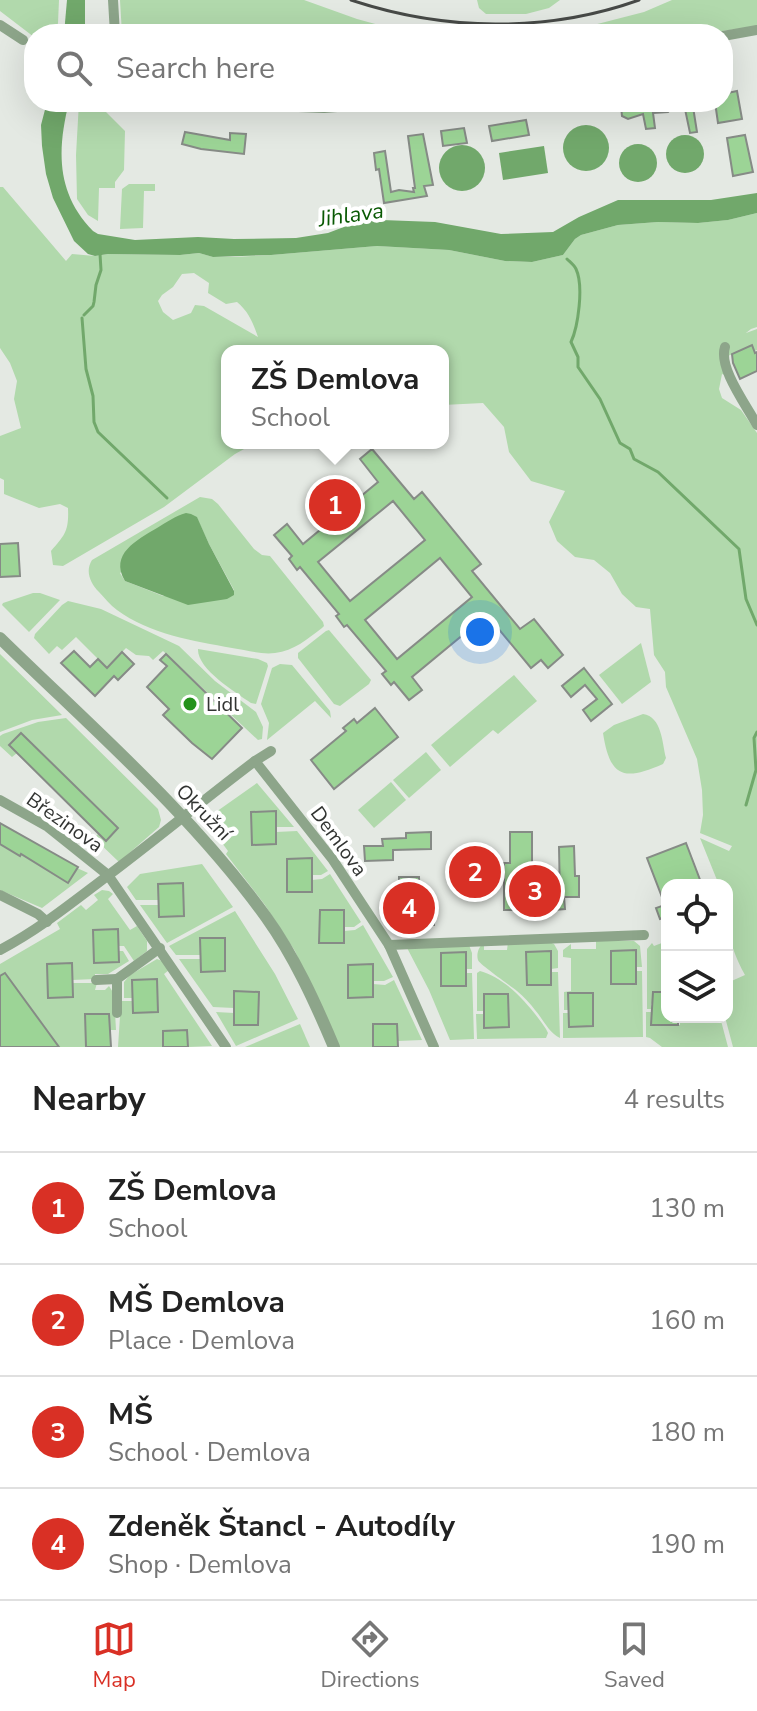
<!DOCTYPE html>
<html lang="en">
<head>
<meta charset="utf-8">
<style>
	:root { --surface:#fff; --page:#f6f6f6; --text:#222; --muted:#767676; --line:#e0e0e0; --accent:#d93025 }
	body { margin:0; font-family:"Nunito Sans",sans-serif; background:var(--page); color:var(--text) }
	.controls { position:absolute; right:24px; bottom:24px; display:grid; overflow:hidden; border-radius:16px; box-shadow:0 8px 32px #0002 }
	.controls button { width:72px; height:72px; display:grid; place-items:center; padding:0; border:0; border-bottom:2px solid var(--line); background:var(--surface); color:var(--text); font:40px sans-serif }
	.you { position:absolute; left:480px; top:632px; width:28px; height:28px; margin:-20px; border:6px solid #fff; border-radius:50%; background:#1a73e8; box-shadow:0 0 0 12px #1a73e833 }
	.badge { display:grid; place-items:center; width:52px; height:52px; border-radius:50%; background:var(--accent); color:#fff; font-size:26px; font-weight:700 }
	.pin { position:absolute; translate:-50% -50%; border:4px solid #fff; box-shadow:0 2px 8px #0006 }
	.popup { position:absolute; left:221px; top:345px; width:228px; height:104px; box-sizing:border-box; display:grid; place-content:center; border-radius:16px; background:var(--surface); filter:drop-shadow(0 2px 6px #0005); font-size:26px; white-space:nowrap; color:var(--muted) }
	.popup b { font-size:30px; color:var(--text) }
	.popup::after { content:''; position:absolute; left:50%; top:100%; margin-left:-16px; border:16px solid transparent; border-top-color:var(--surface) }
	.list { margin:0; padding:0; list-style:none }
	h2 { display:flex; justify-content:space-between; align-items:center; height:104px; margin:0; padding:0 32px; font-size:34px }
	h2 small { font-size:26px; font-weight:400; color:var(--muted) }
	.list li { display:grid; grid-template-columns:52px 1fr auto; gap:24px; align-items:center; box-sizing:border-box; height:112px; padding:0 32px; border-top:2px solid var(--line) }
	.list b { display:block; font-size:30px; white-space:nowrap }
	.list p { margin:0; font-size:26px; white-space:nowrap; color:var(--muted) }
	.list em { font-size:26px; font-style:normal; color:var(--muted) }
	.icon { flex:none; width:44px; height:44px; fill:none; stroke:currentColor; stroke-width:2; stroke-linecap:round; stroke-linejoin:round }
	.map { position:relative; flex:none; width:757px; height:1047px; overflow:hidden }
	.search { position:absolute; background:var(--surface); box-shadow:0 8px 32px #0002; left:24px; right:24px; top:24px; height:88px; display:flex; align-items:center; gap:20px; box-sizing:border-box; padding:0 28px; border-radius:32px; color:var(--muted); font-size:30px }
	.sheet { height:552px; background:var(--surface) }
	nav { display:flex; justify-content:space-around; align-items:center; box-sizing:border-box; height:112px; border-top:2px solid var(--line); background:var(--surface); font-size:22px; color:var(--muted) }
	nav a { display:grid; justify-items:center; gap:4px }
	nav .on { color:var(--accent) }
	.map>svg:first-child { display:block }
	.green { fill:#b1d9ac; fill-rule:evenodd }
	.water { fill:#71a86b }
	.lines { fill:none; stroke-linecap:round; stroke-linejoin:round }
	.stream { stroke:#71a86b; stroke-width:3 }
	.building { fill:#9cd496; stroke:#868b86; stroke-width:2; fill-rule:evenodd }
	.minor { stroke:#8da58a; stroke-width:10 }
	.tertiary { stroke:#8da58a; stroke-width:12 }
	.rail { stroke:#474a47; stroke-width:3 }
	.poi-dot { fill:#24921b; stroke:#fff; stroke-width:3 }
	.labels { text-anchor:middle; stroke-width:8; stroke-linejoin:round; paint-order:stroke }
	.poi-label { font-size:20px; fill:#323432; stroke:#fff; text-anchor:start }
	.street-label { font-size:20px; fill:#323432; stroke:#fff }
	.water-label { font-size:22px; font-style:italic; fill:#095903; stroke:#fff }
</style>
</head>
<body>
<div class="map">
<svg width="757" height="1047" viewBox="0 0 757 1047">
	<rect width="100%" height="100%" fill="#e4e9e3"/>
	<!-- green -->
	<g class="green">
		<polygon points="0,0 59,0 58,23 55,34 34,34 34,37 0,11"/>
		<polygon points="120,0 304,0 357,19 412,34 122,34"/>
		<polygon points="477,0 560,0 549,8 526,14 486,14 479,8"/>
		<polygon points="672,0 757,0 757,26 702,34 531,34 574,30 644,12"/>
		<polygon points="79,102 96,102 125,131 124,170 115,182 115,188 99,188 98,221 88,215 77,199 76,155"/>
		<polygon points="129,184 155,184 155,191 144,191 143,228 120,229 122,189"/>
		<path d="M0 187H3L66 261 72 254 95 256 108 254 180 255 199 253 213 257H235L271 255 377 246 449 250 505 261 532 262 563 255 575 239 581 235 618 225 658 222 698 223 728 220 757 213V327L751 329 746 333 757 329V350L754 351 751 346 728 356 731 377 722 374 719 389 722 398 741 410 757 433V1047H733L725 1017H727V983L745 975C726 940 727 923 727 885H719L700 838 729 851 732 846 700 833 703 815 702 790 697 759 666 687 665 672 654 655 650 609 636 607 622 594 610 573 594 560 575 557 557 541 549 522 565 491 531 481 509 452 504 427 483 403 443 405V351H227V443H255L235 454 164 507 63 566 53 565 51 551C65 535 69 531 68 508L60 504 39 508 4 494V480L0 478V436L21 428 14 399 17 381 10 363 0 348ZM194 273 209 283 208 293 226 304 237 302C249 312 253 323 258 337L204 306 195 305 191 313 173 320 163 312 158 301 162 295 173 287 182 274Z"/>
		<path d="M200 497 212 499 218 504 254 549 262 555 270 556 323 622 324 626 322 628C307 639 294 651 275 653 262 655 246 650 232 648 194 641 149 634 117 610 110 605 105 598 99 592 90 583 85 571 92 560ZM197 518 209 544 234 590V595L163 596 125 581 120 573Z"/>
		<polygon points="33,593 40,593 60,600 29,632 2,605 3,603"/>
		<polygon points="68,601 101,609 179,646 215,681 256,712 263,727 262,739 258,740 163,651 153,660 149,656 136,655 126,648 99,676 104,665 76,637 62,650 57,646 49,654 34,638 35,634 62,605"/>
		<polygon points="329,630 371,680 369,684 340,706 334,704 298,658 298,653 326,631"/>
		<polygon points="641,643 651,682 622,704 599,675"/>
		<path d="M198 649 258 659 267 663 268 666 256 704 251 703C235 692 197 669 198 649Z"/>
		<polygon points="0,654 62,715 32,720 0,732"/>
		<polygon points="280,664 292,665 330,711 331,718 315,701 267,740 269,723 261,704 272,668"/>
		<polygon points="514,675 537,701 498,734 493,730 450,767 431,745"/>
		<path d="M643 714C662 717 662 742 666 758L663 764C624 781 610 778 603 733L614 725Z"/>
		<polygon points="66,718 158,809 161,820 159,827 119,862 94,838 99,833 107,841 118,828 21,733 9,744 17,753 12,757 0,746 0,736 3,734 38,722"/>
		<polygon points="426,752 441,770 409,798 393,780"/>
		<polygon points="391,782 406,800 374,828 358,810"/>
		<polygon points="257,783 294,827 276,827 275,811 251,812 252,844 276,844 276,832 297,831 328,871 321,875 312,875 311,858 287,859 288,892 312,880 322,879 330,874 361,922 354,927 344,927 344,910 320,910 320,943 344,943 344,931 355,930 363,925 393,977 384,981 373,981 372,964 348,965 348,997 372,997 373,984 385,985 394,980 422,1040 398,1041 397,1024 373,1024 373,1047 339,1047 295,951 265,905 226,854 228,851 208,824 206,819"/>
		<polygon points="0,844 19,855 21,854 68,883 77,868 88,873 42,908 0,890"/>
		<polygon points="202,864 233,907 167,943 140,905 159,905 160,917 183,916 183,883 158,884 159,900 136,900 127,887 140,874"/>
		<polygon points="102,890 109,891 113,894 108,899 130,930 137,926 147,941 147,951 134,961 124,946 119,946 118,929 93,930 95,963 119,962 119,951 123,951 129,961 108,974 95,974 95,979 72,980 72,983 97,983 95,990 105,990 109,986 114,994 116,1030 110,1030 110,1014 86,1015 86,1047 47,1047 0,983 0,964 60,929 57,923 81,905 86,910 98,900 94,895"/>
		<polygon points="235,911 275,974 298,1019 236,1046 216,1012 234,1013 234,1025 258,1025 259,992 234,991 234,1008 213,1007 179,959 200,959 201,972 200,938 200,955 176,955 169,946"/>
		<polygon points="596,941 634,941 640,946 642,967 636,967 635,950 611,951 611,983 636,971 642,971 643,1037 563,1038 563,1013 569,1013 569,1027 593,1026 593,993 569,1010 564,1010 564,992 571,991 571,958 563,957 563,950 571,944 571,949 596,949"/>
		<polygon points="667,941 667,992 651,1004 652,1009 647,1009 647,949 652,943 654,946"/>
		<path d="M484 942V950H507L508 942H549L554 944 558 951V968L551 969V951L526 952 527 984 551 985V972H558L560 1038C549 1033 543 1019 535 1010 530 1003 524 997 517 991 511 986 479 964 478 960 476 953 479 947 484 942Z"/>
		<polygon points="405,944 469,945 472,953 472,969 466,969 465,952 441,953 441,986 466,986 466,973 472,973 474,1039 450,1040 429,990"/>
		<polygon points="157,959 162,961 169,970 164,974 212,1046 188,1047 187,1030 163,1031 163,1047 118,1047 121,1001 133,1001 134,1013 158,1012 157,979 133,980 133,998 124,998 124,982 130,975"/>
		<path d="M480 971C507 978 531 1007 546 1029L548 1033 546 1038 477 1039 476 1014H484L509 1027 508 994H484V1011H477V973Z"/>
		<polygon points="646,1012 652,1012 652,1025 680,1025 680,1020 678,1019 678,1017 720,1017 728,1047 662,1047 650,1038 646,1037"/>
		<polygon points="300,1024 310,1047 245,1047"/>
	</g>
	<!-- water -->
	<g class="water">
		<polygon points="67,0 85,0 85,34 64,34"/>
		<path d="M47 102H69C57 150 56 193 93 231L98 234 135 240 198 237 234 239 296 238 328 233 357 222 382 220 435 222 501 234 553 232 579 217 618 200H711L757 193V213L728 220 698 223 658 222 618 225 581 235 575 239 563 255 532 262 505 261 449 250 377 246 271 255 213 257 199 253 180 255 108 254 95 256 88 254 74 241 53 198 46 174 42 146 41 125Z"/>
		<circle cx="586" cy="148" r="23"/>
		<circle cx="685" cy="154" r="19"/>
		<circle cx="638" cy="163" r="19"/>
		<circle cx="462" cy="168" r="23"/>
		<polygon points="544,146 548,173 503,180 499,153"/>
		<path d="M186 513 191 514 197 517 209 544 234 591V595L227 599 188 605 125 581C109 554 137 540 157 528 167 522 175 516 186 513Z"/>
	</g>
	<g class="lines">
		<!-- stream -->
		<g class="stream">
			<path d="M567 259C570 262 574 265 576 269 584 286 578 327 571 342L578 357V367L600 399 620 443 630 449 634 459 658 472 739 549 746 599 757 625"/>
			<polyline points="84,315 93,306 94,302 96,285 101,270 100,254"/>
			<polyline points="82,318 86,369 93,396 94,422 98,432 167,498"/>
			<polyline points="746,805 756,770 754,738 757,732"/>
		</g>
	</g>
	<!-- building -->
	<g class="building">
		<polygon points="737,91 742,119 718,123 715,102 723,102 723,94"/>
		<polygon points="628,102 641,104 641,102 696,102 693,107 697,132 690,133 685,109 676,103 668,112 653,113 655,128 646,129 643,114 628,119 622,116 621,106"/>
		<polygon points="526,120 529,135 492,141 489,126"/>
		<polygon points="464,128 467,143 443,146 441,131"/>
		<polygon points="185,132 230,140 230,133 246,134 244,154 201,149 182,144"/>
		<polygon points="423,134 433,185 424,186 427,196 384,203 379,169 376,170 374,153 385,151 391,192 399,190 414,192 413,188 415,188 408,136"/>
		<polygon points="745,135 753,172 733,176 727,138"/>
		<polygon points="752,345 755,353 757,352 757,371 740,379 733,363 732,354"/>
		<path d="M372 449 414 499 422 492 481 564 472 571 520 629 534 619 563 655 548 668 541 660 531 668 487 615 412 677 422 690 409 700 394 682 391 685 382 674 386 671 347 625 344 627 336 616 339 614 300 567 297 570 289 559 292 556 274 535 287 524 303 544 378 482 360 459ZM393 501 425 540 350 601 318 562ZM440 558 472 597 397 659 365 620Z"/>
		<polygon points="18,543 20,576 0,577 0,544"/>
		<polygon points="74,651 90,667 98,659 107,668 122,652 134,664 118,680 114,676 95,696 61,663"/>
		<polygon points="166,654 242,728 212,759 192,743 163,715 169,709 147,687 167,666 160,660"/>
		<polygon points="584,668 612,704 591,721 583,710 597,699 585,685 571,697 562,686"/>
		<polygon points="375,708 398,737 334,789 311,760 346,731 343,728 354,719 357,723"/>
		<polygon points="21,733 118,828 106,841 9,745"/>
		<polygon points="276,811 276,844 252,845 251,812"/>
		<polygon points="0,823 78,867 68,883 21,854 20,856 0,844"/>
		<polygon points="431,832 431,849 393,850 393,860 365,861 364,846 383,846 382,839 406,838 406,833"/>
		<polygon points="510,832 532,832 532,868 530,868 530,898 515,898 515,910 504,910 504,863 510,863"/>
		<polygon points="686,843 702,885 667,885 667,917 660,919 656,908 665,905 647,858"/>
		<polygon points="574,846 575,876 579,876 579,897 564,897 565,909 554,910 553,897 560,897 559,847"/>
		<polygon points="312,858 312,892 287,892 287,859"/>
		<polygon points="485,863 486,897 464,897 465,864"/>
		<polygon points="399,877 419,877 420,915 434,914 434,925 420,925 420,917 399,917"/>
		<polygon points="183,883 184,916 159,917 158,884"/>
		<polygon points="320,910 344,910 344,943 319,943"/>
		<polygon points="118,929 119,962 94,963 93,930"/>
		<polygon points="200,938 225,938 225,971 201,972"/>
		<polygon points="636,950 636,984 611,984 611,951"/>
		<polygon points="551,951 551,985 527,985 526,952"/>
		<polygon points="466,952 466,986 441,986 441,953"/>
		<polygon points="72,963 73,997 48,998 47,964"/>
		<polygon points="373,964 373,997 348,998 348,965"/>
		<polygon points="5,973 43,1025 59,1047 0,1047 0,976"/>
		<polygon points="157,979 158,1012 133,1013 132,980"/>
		<polygon points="234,991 259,992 258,1025 234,1025"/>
		<polygon points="653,992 667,992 667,1017 678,1017 678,1025 651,1025"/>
		<polygon points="568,993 593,993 593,1026 569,1027"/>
		<polygon points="484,994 508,994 509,1027 484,1028"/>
		<polygon points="85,1014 109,1014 111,1047 86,1047"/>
		<polygon points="373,1024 397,1024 398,1047 373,1047"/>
		<polygon points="187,1030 188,1047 163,1047 163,1031"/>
	</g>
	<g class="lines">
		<!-- minor -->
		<g class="minor">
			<polyline points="113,0 115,34"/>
			<polyline points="0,25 23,40"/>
			<polyline points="723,36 757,30"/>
			<polyline points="177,102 324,108 402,102"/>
			<path d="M725 347C718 368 747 406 757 425"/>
			<polyline points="255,761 271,751"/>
			<polyline points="0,800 48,827 108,875 226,1047"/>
			<polyline points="0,895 38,914 47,922"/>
			<polyline points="389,945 644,935"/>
			<path d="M0 950C40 929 74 901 110 874 159 837 206 798 255 761L333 860 389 945 434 1047"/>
			<polyline points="96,980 117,979"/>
			<polyline points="117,1013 117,979 160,948"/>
		</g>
		<!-- tertiary -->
		<path class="tertiary" d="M0 638C91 727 191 813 266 917 294 956 315 1002 334 1047"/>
		<!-- rail -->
		<path class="rail" d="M351 0C444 31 547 33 639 0"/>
	</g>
	<!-- markers -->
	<circle class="poi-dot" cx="190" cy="704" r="8"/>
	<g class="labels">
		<!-- poi labels -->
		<g class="poi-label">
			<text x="206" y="711">Lidl</text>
		</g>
		<!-- street labels -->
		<g class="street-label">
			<text transform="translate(204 812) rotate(46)" y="7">Okružní</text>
			<text transform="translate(65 822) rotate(35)" y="7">Březinova</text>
			<text transform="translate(339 841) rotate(54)" y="7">Demlova</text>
		</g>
		<!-- water labels -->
		<g class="water-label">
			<text transform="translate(351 214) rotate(-8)" y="8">Jihlava</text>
		</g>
	</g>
</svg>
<div class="controls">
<button><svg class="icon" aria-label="locate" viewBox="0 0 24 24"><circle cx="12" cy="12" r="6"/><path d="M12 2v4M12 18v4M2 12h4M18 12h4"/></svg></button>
<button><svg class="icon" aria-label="layers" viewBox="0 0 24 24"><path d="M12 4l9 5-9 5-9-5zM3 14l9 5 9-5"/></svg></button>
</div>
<div class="you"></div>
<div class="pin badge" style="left:335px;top:505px">1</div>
<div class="popup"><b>ZŠ Demlova</b>School</div>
<div class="pin badge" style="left:475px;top:872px">2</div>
<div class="pin badge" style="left:535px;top:891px">3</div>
<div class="pin badge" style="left:409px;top:908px">4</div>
<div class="search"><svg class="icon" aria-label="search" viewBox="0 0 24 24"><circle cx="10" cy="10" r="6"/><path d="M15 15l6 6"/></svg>Search here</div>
</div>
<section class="sheet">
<h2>Nearby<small>4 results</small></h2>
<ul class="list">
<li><span class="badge">1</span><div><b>ZŠ Demlova</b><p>School</p></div><em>130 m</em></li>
<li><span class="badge">2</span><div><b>MŠ Demlova</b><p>Place · Demlova</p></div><em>160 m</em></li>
<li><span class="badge">3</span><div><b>MŠ</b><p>School · Demlova</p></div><em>180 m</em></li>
<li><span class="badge">4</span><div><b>Zdeněk Štancl - Autodíly</b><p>Shop · Demlova</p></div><em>190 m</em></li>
</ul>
</section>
<nav>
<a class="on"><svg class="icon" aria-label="map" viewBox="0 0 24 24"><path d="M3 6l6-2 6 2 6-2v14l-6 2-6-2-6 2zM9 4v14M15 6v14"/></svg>Map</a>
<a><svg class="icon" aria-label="directions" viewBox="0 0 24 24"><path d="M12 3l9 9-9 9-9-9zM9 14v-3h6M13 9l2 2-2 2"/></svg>Directions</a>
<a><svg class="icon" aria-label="saved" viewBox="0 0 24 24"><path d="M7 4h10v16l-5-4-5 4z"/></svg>Saved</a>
</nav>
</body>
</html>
